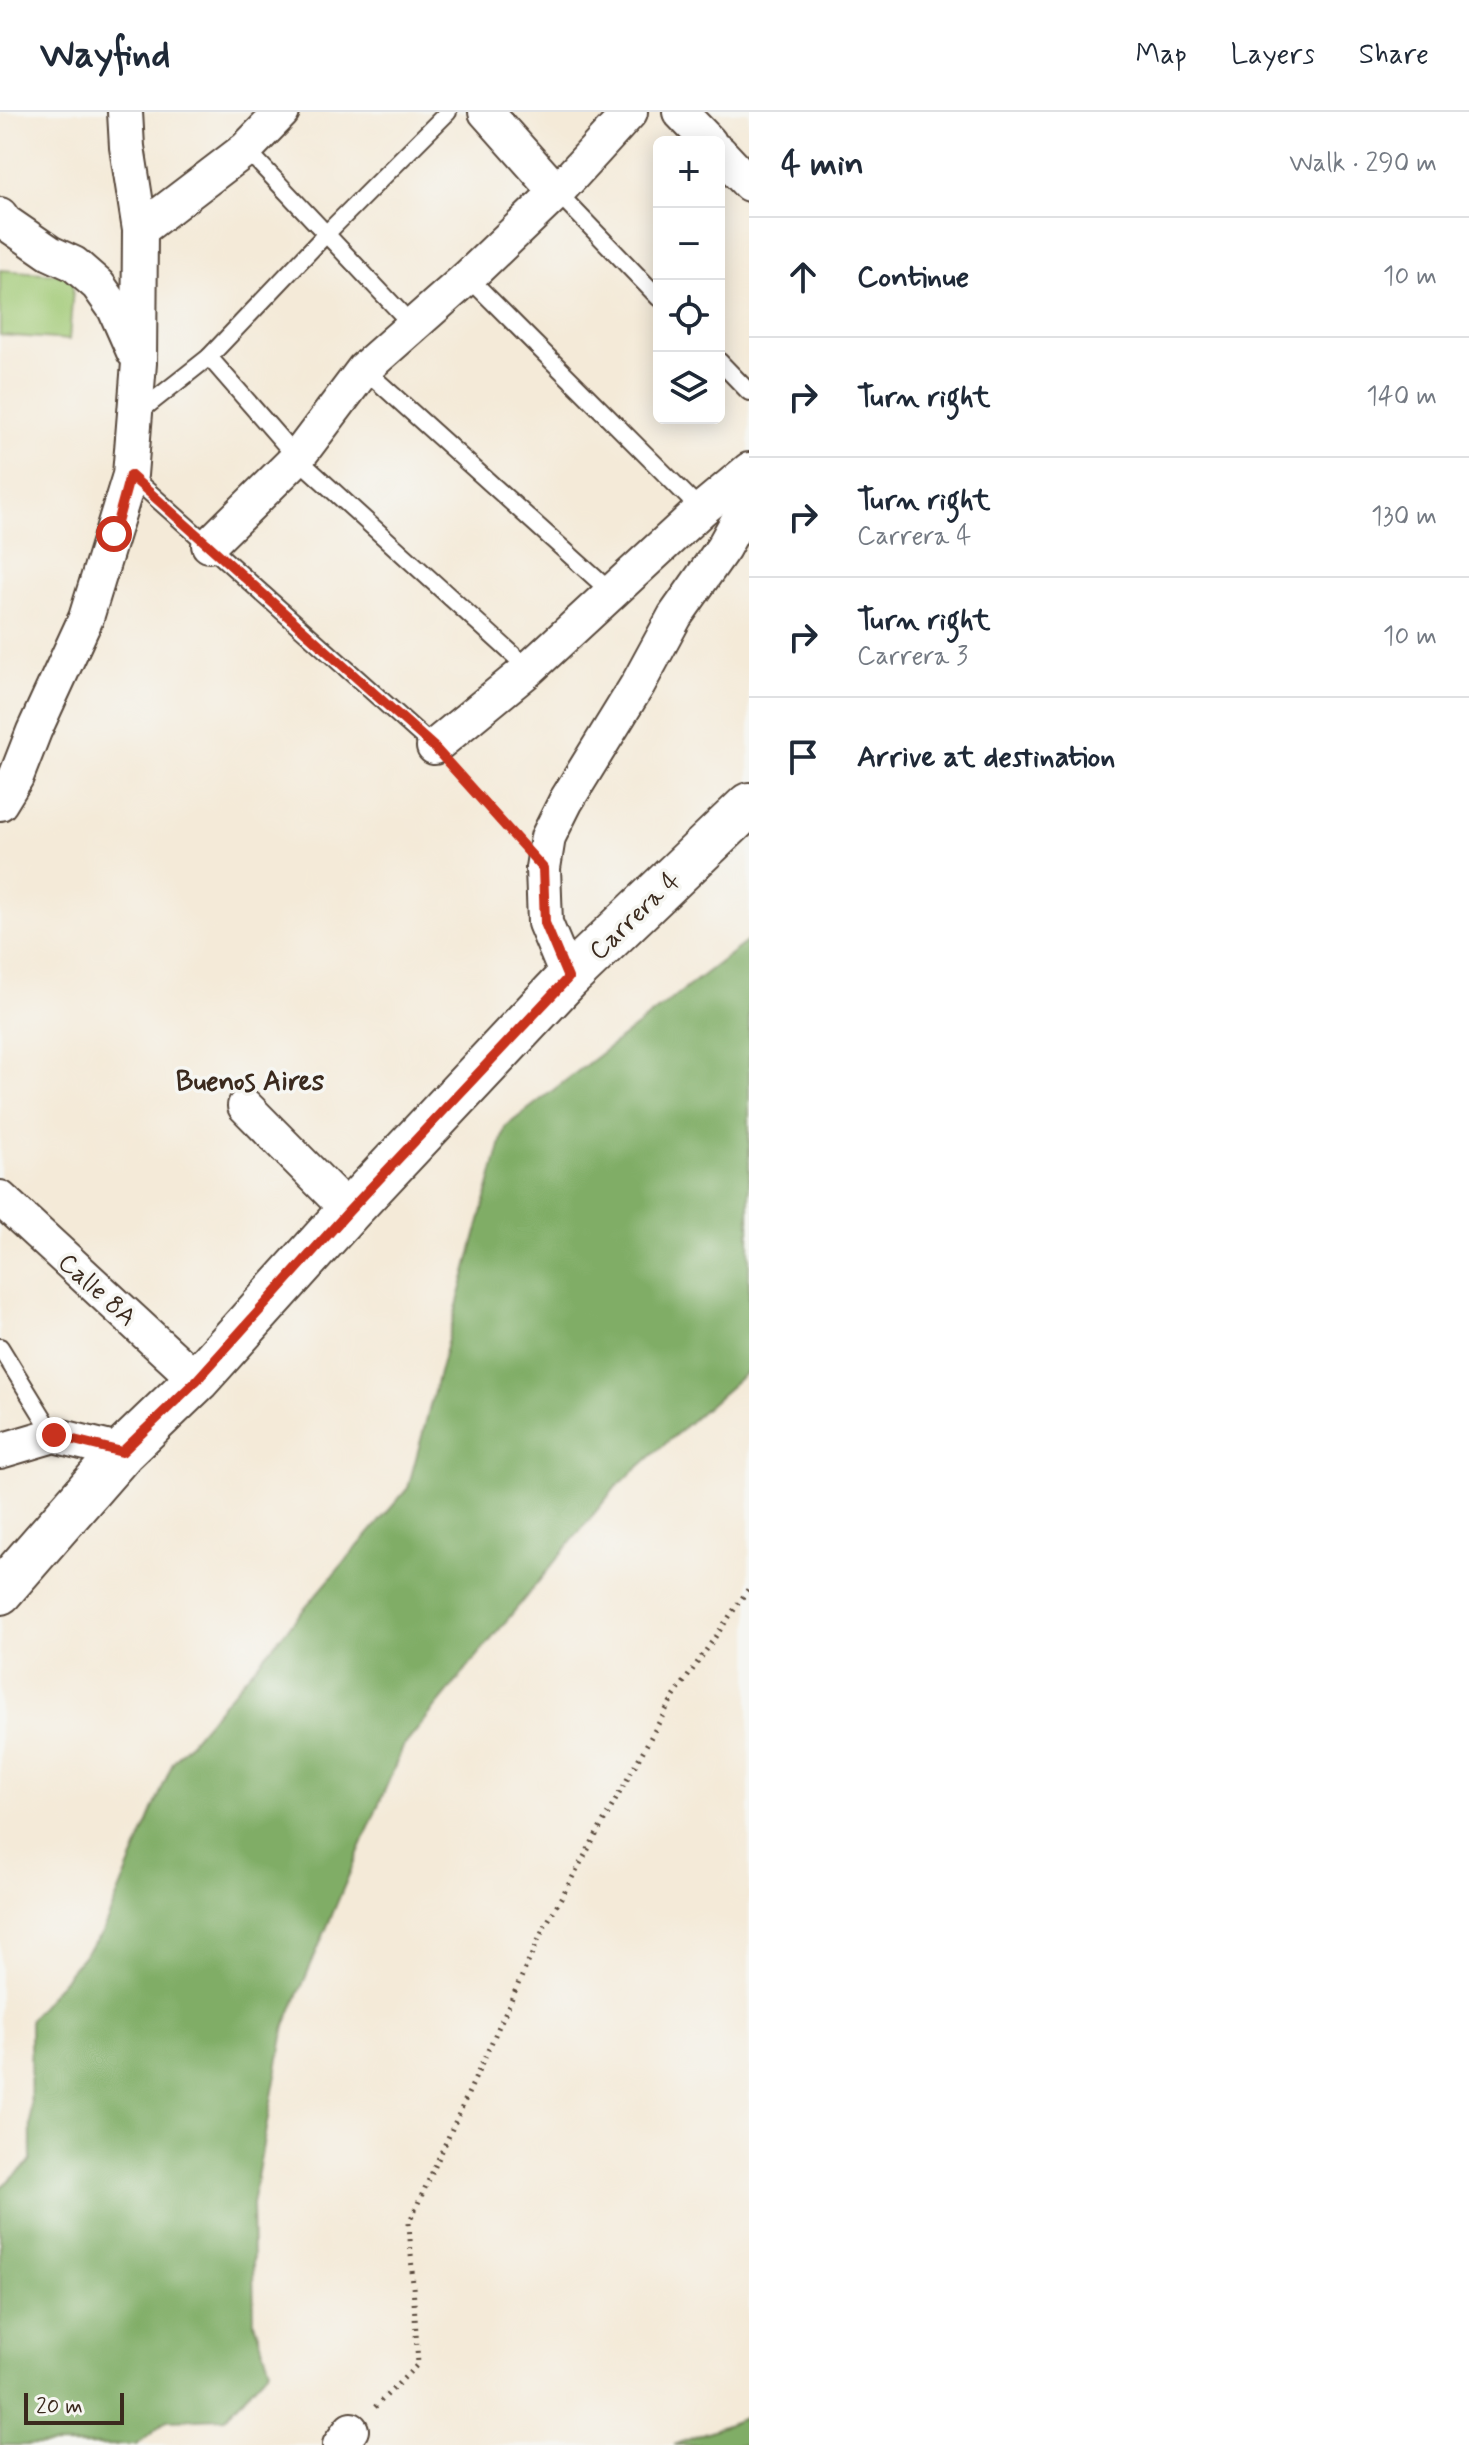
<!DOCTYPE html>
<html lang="en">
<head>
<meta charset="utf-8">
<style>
	:root { --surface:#fff; --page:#f6f6f7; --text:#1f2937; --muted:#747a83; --line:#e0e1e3 }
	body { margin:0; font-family:Mynerve,sans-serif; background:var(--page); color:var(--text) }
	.controls { position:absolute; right:24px; top:24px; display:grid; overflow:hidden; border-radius:12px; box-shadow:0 4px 20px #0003 }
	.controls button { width:72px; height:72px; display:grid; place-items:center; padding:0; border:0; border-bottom:2px solid var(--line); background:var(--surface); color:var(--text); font:40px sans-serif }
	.scale { position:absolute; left:24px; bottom:20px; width:100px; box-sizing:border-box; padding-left:8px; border:4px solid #3b2a1e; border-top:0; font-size:22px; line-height:28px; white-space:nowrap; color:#3b2a1e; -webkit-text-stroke:6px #f6f6f2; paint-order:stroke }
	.stop { position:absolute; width:24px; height:24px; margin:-18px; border:6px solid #c8321e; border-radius:50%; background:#fff }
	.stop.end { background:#c8321e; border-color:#fff; box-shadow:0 2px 8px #0008 }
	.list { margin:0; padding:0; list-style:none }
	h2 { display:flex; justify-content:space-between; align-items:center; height:104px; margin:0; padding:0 32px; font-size:34px }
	h2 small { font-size:26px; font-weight:400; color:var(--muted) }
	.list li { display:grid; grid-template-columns:52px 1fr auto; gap:24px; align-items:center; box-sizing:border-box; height:120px; padding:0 32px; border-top:2px solid var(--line) }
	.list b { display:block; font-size:30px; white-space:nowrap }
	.list p { margin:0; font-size:26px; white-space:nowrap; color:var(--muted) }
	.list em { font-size:26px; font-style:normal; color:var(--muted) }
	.icon { flex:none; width:44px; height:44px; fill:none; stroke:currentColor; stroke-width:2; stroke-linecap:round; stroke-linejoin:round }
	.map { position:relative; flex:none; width:749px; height:2333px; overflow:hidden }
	header { display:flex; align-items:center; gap:48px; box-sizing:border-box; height:112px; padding:0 40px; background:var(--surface); border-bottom:2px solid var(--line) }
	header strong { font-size:38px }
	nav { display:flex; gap:44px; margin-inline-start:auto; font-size:28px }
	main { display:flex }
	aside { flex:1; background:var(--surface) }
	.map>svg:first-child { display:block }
	.green { fill:#a0c974; stroke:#6e7a49; stroke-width:2 }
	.forest { fill:#80ad66; stroke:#5e6c42; stroke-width:2 }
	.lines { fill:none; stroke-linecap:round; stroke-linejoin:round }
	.service-casing { stroke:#57473a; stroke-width:20 }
	.minor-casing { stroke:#57473a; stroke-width:38 }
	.secondary-casing { stroke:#57473a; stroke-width:48 }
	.path { stroke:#57473a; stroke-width:5; stroke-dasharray:2 6; stroke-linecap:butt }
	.service { stroke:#fff; stroke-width:16 }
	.minor { stroke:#fff; stroke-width:34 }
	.secondary { stroke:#fff; stroke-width:44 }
	.route { stroke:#c8321e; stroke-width:10 }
	.labels { text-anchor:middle; stroke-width:7; stroke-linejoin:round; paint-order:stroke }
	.street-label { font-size:26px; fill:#3b2a1e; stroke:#f6f6f2 }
	.neighbourhood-label { font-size:28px; font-weight:bold; fill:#3b2a1e; stroke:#f6f6f2 }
</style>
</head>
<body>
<header>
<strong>Wayfind</strong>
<nav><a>Map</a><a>Layers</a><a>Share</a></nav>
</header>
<main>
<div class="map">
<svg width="749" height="2333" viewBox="0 0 749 2333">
	<rect width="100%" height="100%" fill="#f6f6f2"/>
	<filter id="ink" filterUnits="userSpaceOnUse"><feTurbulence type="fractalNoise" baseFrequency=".0125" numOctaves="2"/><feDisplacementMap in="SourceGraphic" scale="16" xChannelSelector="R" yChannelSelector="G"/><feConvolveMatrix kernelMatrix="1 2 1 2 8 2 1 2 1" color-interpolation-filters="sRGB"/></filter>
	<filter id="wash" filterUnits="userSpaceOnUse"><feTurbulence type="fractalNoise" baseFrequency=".006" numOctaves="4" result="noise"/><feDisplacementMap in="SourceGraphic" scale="32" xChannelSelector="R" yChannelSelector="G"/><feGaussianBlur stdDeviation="1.8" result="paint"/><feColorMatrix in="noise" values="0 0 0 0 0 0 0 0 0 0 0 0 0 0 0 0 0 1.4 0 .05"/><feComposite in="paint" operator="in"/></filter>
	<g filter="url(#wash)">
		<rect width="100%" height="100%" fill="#f4ead8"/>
		<!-- green -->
		<polygon class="green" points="0,158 74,163 69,228 0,223"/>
		<!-- forest -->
		<g class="forest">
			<polygon points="749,828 749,1258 615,1376 403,1635 285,1914 252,2092 254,2210 270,2257 225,2306 167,2308 136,2333 0,2333 0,2076 31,2049 30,1907 102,1821 173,1650 408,1376 505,1015"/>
			<polygon points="749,2304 749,2333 674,2333"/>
		</g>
	</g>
	<g filter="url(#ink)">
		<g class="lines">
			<!-- service casing -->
			<g class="service-casing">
				<g id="service">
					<polyline points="246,37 414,215"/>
					<polyline points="557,80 659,186"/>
					<polyline points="468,165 701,398"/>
					<polyline points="209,245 297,346 529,557"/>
					<polyline points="719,249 749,280"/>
					<polyline points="364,257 613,482"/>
					<polyline points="138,301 209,245 325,123 448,0"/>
					<polyline points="130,363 434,635"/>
					<polyline points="0,1235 54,1323"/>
				</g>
			</g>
			<!-- minor casing -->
			<g class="minor-casing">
				<g id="minor">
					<polyline points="486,0 557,80"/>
					<polyline points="680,0 709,30"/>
					<polyline points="719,40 749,72"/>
					<polyline points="0,103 5,110 50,141 74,152 98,173 115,197 134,240"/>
					<polyline points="140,118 246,37 282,0"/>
					<polyline points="209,433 297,346 364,257 468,165 557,80 630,0"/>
					<polyline points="434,635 529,557 701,398 749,358"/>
					<polyline points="0,691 16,665 34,619 86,506 130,363 139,251 140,118 127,35 125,0"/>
					<polyline points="568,866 545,811 543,756 548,725 566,689 638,572 675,504 723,436 749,389"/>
					<polyline points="245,994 349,1099"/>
					<polyline points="0,1086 197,1268"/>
					<polyline points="0,1339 54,1323 122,1340"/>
					<polyline points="340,2333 351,2318"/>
				</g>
			</g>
			<!-- secondary casing -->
			<g class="secondary-casing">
				<polyline id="secondary" points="0,1480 122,1340 197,1268 349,1099 568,866 749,693"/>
			</g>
			<!-- path -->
			<g class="path">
				<polyline points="456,660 513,724"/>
				<polyline points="375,2295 418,2252 409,2111 543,1818 671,1589 749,1476"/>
			</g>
			<!-- service -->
			<use href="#service" class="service"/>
			<!-- minor -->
			<use href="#minor" class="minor"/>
			<!-- secondary -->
			<use href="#secondary" class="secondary"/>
		</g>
	</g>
	<g class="lines" filter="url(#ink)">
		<!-- route -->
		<polyline class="route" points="54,1323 122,1340 197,1268 349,1099 568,866 545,811 543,756 434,635 130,363 114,422"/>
	</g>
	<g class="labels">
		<!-- street labels -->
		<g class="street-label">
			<text transform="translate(634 803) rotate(-44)" y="9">Carrera 4</text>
			<text transform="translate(98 1177) rotate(42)" y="9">Calle 8A</text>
		</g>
		<!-- neighbourhood labels -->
		<g class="neighbourhood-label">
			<text x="250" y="978">Buenos Aires</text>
		</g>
	</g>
</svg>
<div class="controls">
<button>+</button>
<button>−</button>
<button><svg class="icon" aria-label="locate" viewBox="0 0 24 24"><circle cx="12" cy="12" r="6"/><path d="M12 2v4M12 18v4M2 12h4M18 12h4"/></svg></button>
<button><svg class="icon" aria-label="layers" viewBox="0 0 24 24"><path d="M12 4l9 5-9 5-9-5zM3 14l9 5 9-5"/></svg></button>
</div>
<div class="scale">20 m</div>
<div class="stop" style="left:114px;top:422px"></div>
<div class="stop end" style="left:54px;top:1323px"></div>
</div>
<aside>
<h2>4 min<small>Walk · 290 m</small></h2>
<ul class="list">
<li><svg class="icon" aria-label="ahead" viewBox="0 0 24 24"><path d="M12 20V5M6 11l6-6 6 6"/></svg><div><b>Continue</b></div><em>10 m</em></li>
<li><svg class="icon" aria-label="right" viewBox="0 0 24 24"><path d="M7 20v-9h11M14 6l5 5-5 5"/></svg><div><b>Turn right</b></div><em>140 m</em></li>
<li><svg class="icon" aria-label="right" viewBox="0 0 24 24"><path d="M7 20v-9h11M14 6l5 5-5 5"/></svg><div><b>Turn right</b><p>Carrera 4</p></div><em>130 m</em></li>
<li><svg class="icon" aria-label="right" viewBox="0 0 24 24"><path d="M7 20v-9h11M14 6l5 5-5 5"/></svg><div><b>Turn right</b><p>Carrera 3</p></div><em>10 m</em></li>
<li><svg class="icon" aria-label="arrive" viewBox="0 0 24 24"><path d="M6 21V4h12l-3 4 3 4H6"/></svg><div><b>Arrive at destination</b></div></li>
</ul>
</aside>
</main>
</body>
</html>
